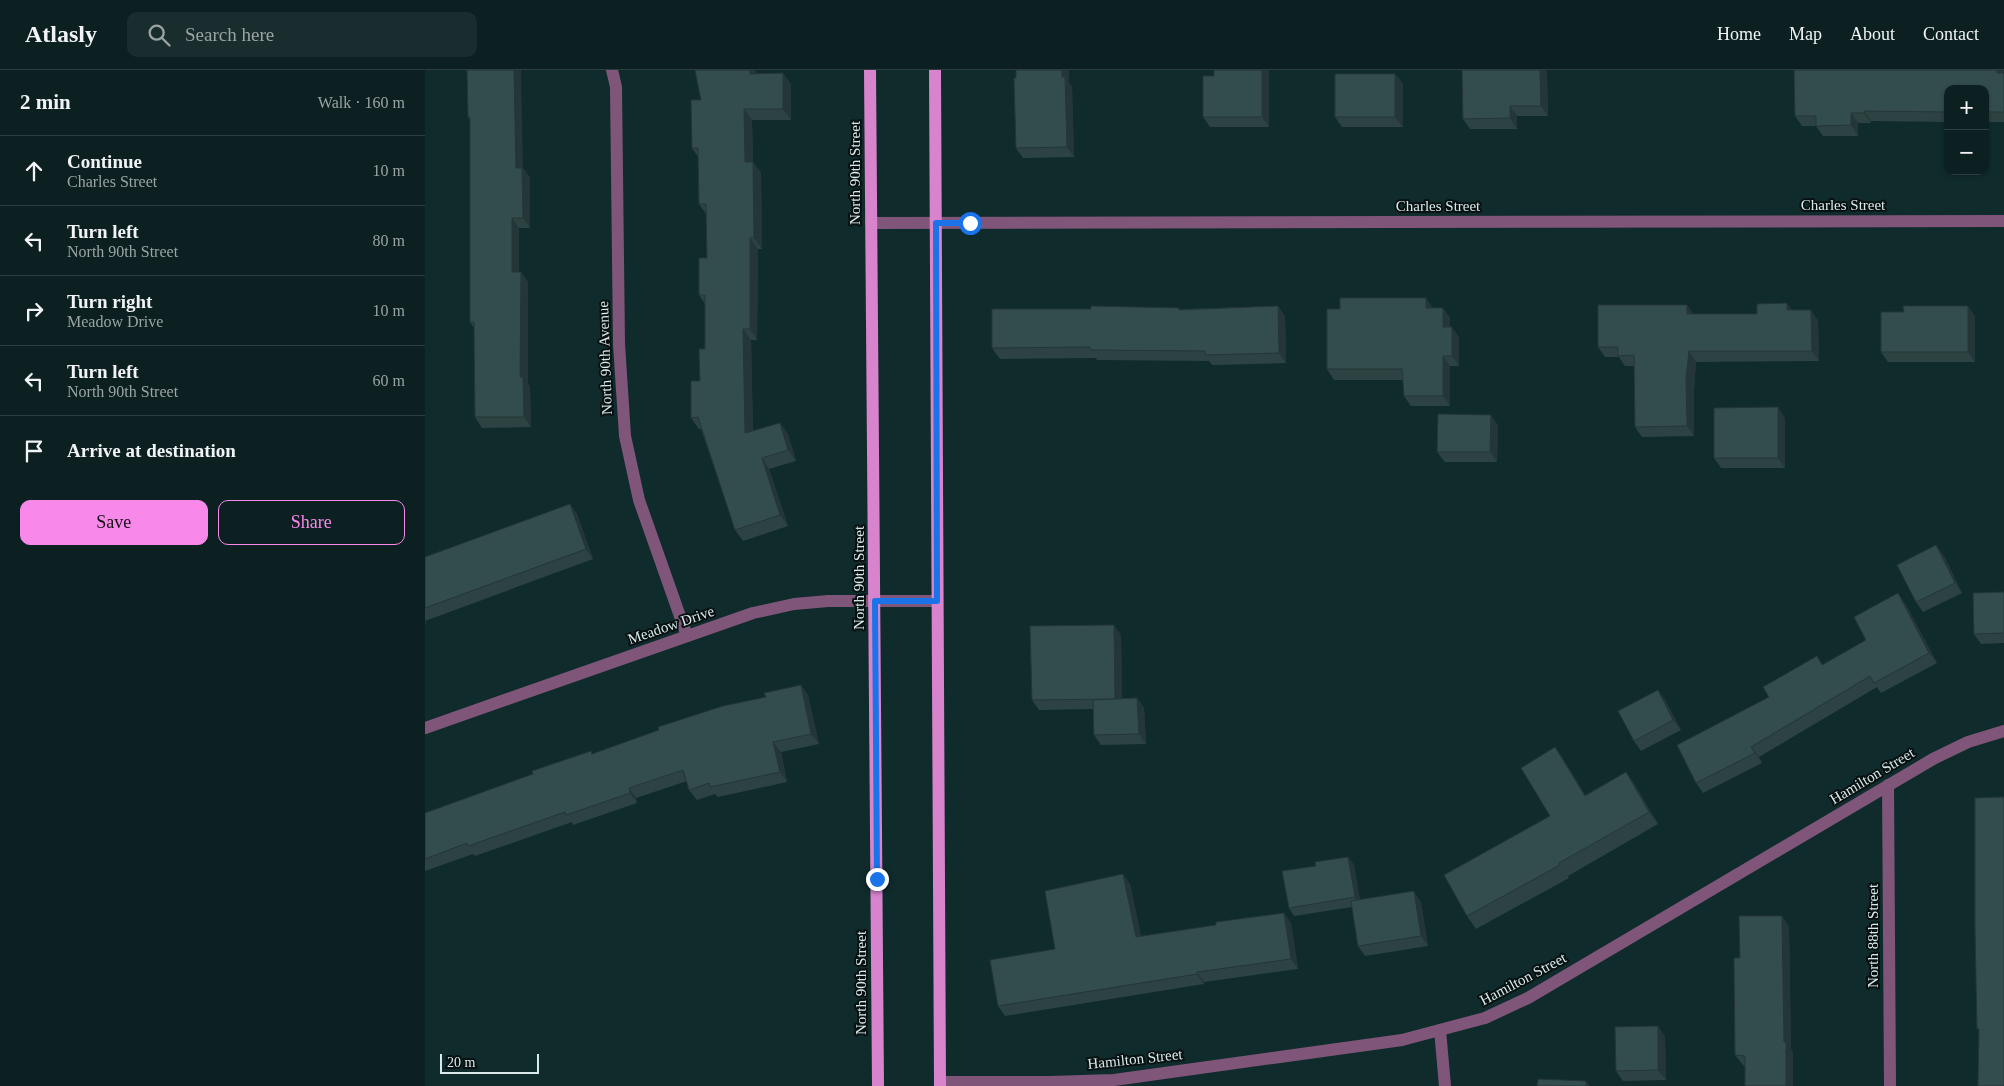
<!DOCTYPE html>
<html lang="en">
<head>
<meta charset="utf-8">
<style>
	:root { --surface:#0c2021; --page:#1a2d2e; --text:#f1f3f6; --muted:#9aa3a5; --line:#2c3e3f; --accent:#f888ea }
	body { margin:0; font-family:"Times New Roman",serif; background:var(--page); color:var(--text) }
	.controls { position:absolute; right:15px; top:15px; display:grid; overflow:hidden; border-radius:10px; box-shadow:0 1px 4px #0004 }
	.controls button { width:45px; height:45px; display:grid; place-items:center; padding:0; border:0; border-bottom:1px solid var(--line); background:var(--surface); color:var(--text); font:25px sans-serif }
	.scale { position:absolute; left:15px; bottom:12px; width:99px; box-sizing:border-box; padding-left:5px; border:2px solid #dae9ea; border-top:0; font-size:14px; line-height:18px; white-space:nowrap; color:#dae9ea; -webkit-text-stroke:4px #071112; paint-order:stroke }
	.stop { position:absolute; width:15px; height:15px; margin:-11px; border:4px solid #1a73e8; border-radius:50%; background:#fff }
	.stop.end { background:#1a73e8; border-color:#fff; box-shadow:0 1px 5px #0008 }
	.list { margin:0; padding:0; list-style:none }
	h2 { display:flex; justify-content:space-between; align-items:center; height:65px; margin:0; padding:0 20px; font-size:21px }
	h2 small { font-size:16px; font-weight:400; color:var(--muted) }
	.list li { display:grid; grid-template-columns:32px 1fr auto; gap:15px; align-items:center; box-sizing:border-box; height:70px; padding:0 20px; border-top:1px solid var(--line) }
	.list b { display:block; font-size:19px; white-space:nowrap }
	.list p { margin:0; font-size:16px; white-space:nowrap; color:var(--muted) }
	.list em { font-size:16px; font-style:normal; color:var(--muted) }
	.actions { display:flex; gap:10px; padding:15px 20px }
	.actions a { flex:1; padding:11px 0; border:1px solid var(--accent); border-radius:10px; text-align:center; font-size:18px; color:var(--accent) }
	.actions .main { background:var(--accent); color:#111 }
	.icon { flex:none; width:28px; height:28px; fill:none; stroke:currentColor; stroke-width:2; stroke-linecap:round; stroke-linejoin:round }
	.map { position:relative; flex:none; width:1579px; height:1016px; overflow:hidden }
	header { display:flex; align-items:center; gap:30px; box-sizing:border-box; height:70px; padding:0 25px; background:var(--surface); border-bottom:1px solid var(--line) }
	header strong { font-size:24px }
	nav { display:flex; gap:28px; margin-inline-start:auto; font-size:18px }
	.search { width:350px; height:45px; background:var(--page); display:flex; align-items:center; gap:12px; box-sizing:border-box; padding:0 18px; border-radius:10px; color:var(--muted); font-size:19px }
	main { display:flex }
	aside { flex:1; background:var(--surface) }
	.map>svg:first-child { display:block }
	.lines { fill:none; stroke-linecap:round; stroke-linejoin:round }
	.street { stroke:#7f5679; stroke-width:12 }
	.primary { stroke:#d784cc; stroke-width:12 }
	.wall { fill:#2c4243 }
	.shaded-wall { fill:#243637 }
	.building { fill:#334d4e; stroke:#243637 }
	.route { stroke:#1a73e8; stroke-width:6 }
	.labels { text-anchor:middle; stroke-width:4; stroke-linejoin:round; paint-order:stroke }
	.street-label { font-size:15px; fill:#dae9ea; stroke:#071112 }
</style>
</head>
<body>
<header>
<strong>Atlasly</strong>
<div class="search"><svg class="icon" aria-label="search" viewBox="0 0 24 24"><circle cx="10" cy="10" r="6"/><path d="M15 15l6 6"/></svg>Search here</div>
<nav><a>Home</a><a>Map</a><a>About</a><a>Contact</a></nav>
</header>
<main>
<aside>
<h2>2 min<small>Walk · 160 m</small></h2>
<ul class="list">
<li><svg class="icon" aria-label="ahead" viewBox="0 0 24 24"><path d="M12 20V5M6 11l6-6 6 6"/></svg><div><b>Continue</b><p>Charles Street</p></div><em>10 m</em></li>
<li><svg class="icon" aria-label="left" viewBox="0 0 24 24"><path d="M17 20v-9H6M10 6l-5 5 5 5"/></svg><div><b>Turn left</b><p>North 90th Street</p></div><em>80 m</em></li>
<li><svg class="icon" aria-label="right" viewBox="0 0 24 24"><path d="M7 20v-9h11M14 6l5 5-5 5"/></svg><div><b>Turn right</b><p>Meadow Drive</p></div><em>10 m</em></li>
<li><svg class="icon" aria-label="left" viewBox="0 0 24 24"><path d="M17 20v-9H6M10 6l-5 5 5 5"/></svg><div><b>Turn left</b><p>North 90th Street</p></div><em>60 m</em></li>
<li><svg class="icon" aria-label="arrive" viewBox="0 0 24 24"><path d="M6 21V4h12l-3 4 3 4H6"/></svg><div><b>Arrive at destination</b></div></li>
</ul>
<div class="actions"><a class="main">Save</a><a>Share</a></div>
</aside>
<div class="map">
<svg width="1579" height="1016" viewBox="0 0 1579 1016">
	<rect width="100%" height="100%" fill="#102b2c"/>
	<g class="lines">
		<!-- street -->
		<g class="street">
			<polyline points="187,0 191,17 194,274 200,366 214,430 262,566"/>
			<polyline points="446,153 1579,151"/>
			<polyline points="0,658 328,543 369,534 403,531 512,531"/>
			<polyline points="1463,715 1465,1016"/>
			<polyline points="1015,960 1020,1016"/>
			<polyline points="515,1012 624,1012 689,1010 977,970 1060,948 1103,928 1508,689 1543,672 1579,661"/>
		</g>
		<!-- primary -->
		<g class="primary">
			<polyline points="445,0 453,1016"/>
			<polyline points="510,0 515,1016"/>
		</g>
	</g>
	<!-- wall -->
	<g class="wall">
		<polygon points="42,0 98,98 105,108 105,158 94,158 94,202 103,212 103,314 105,317 106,357 57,358 50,347 49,258 45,252 45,51 43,47"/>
		<polygon points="270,0 330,0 331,4 366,14 366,50 327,50 328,92 336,103 337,179 333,179 332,270 326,270 328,361 355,353 363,364 371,391 344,399 363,456 318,471 310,460 276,359 274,359 266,348 275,311 280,279 280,234 274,225 282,188 281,144 274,134 273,87 267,78 276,30"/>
		<polygon points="591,0 644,0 644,13 647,17 649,87 598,88 591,78"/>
		<polygon points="844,0 844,57 785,57 778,47 789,6"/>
		<polygon points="1037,0 1120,0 1122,2 1123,46 1092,46 1092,59 1045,59 1038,49"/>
		<polygon points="1579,0 1579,52 1560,52 1560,19 1523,19 1523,52 1446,51 1446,53 1433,53 1433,66 1398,66 1391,56 1377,56 1370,46"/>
		<polygon points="970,4 978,14 978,57 917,57 910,47"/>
		<polygon points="1262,235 1268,244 1332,244 1367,240 1393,250 1394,291 1271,292 1269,319 1269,366 1217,367 1210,357 1209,296 1200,296 1194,287 1180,287 1173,277"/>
		<polygon points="853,236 860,247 861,293 787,295 784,291 672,290 671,288 575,289 567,278 756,239"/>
		<polygon points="1008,238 1018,238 1025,248 1025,257 1034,267 1034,296 1025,296 1025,336 986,336 979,326 978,310 909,310 902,299"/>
		<polygon points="1550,246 1550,292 1463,292 1456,282"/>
		<polygon points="1360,348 1360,398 1296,398 1289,388"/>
		<polygon points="1073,355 1072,392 1020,392 1012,382"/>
		<polygon points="145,434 152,444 168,489 0,551 1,553 0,554 0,487"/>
		<polygon points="1519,486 1537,523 1498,542 1491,532"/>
		<polygon points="1579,522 1579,573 1556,574 1549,564"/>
		<polygon points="1480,533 1512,593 1456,623 1452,617 1334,687 1337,693 1278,723 1271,713 1344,627 1392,586 1398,595 1441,570"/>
		<polygon points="696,565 697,629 712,628 719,638 721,674 676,675 669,665 668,639 614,640 607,630"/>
		<polygon points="376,615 383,625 394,674 356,682 362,712 293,727 290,724 272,730 264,720 262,711 211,728 212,733 148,755 147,752 50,786 48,784 0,801 0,743 168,684"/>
		<polygon points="1240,630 1256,660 1216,681 1209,671"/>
		<polygon points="1130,677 1139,690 1160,725 1201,702 1210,715 1233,754 1143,806 1144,808 1051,859 1042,846 1125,746"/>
		<polygon points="923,787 929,795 935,830 996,832 1003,876 940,886 933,876 927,837 869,846 864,838 891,796"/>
		<polygon points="705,814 716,866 791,855 859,843 866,853 873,899 779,912 779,914 580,946 573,936 630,879"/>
		<polygon points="1364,856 1366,979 1368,982 1320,996 1318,995 1310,985 1315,888"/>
		<polygon points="1240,966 1241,1010 1198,1011 1191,1001"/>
	</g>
	<!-- shaded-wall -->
	<g class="shaded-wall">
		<polygon points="89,0 96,0 98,98 105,108 105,158 98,148 91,98"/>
		<polygon points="325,0 330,0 333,15 325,4"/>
		<polygon points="637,0 644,0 644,13 647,17 649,87 642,77"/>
		<polygon points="837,0 844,0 844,57 837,47"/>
		<polygon points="1115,0 1120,0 1122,2 1123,46 1116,36"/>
		<polygon points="1572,0 1579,0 1579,12 1572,3"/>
		<polygon points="358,3 366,14 366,50 358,39"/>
		<polygon points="970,4 978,14 978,57 970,47"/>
		<polygon points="1085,36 1092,46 1092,59 1085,48"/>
		<polygon points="319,39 327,50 328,103 320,92"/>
		<polygon points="1439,41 1446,51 1446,53 1439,43"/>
		<polygon points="1426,43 1433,53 1433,66 1426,55"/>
		<polygon points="328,92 336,103 337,179 329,168"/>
		<polygon points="87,148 94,158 94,212 87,202"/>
		<polygon points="325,168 333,179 332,270 325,259"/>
		<polygon points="96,202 103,212 103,314 105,317 106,357 99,347 95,307"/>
		<polygon points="1001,228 1008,238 1001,238"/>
		<polygon points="1362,233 1369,243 1362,240"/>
		<polygon points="1262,235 1269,245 1262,244"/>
		<polygon points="853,236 860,247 861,293 854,283"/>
		<polygon points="1543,236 1550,246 1550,292 1543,282"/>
		<polygon points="1018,238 1025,248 1025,267 1018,257"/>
		<polygon points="1386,240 1393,250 1394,291 1387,281"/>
		<polygon points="1027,257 1034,267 1034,296 1027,286"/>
		<polygon points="318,259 326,270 328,374 320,363"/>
		<polygon points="1264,281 1271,292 1269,319 1269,366 1262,356 1261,309"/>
		<polygon points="1018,286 1025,296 1025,336 1018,326"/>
		<polygon points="1353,337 1360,348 1360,398 1353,388"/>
		<polygon points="1066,345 1073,355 1072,392 1065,382"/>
		<polygon points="355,353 363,364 371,391 363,380"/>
		<polygon points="337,388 344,399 363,456 355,445"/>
		<polygon points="145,434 152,444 168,489 161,479"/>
		<polygon points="1511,475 1519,486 1537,523 1530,513"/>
		<polygon points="1473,523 1480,533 1512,593 1504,583"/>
		<polygon points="689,555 696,565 697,639 690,629"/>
		<polygon points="376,615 383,625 394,674 386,664"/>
		<polygon points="1233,620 1240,630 1256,660 1248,650"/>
		<polygon points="712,628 719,638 721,674 714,664"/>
		<polygon points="348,672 356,682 362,712 355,702"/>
		<polygon points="1130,677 1139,690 1168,738 1160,726"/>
		<polygon points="1326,677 1334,687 1337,693 1330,683"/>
		<polygon points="1201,702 1210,715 1233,754 1224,742"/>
		<polygon points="204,718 211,728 212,733 205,723"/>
		<polygon points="923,787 929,795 936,835 930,827"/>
		<polygon points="698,804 705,814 718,877 711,867"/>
		<polygon points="989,821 996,832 1003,876 996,866"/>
		<polygon points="859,843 866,853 873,899 866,889"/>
		<polygon points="1357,846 1364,856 1366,979 1368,982 1368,1016 1361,1016 1359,972"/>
		<polygon points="772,902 779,912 779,914 772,904"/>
		<polygon points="1233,956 1240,966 1241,1010 1233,1000"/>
		<polygon points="1161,1011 1165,1016 1161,1016"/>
	</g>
	<!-- building -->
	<g class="building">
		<polygon points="42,0 89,0 91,98 97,98 98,148 87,148 87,202 96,202 95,307 98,307 99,347 50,347 49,252 45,252 45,47 43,47"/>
		<polygon points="270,0 325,0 325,4 358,3 358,39 319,39 320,92 328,92 329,168 325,168 325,259 318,259 320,363 355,353 363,380 337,388 355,445 310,460 273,347 266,348 266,311 275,311 274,279 280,279 280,225 274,225 274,188 282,188 281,134 274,134 273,78 267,78 266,30 276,30"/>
		<polygon points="591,0 637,0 637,7 640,7 642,77 591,78 589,8 591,8"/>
		<polygon points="789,0 837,0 837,47 778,47 778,6 789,6"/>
		<polygon points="1037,0 1115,0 1116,36 1085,36 1085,48 1038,49"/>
		<polygon points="1369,0 1572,0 1572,3 1579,3 1579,42 1560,42 1560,19 1523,19 1523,42 1439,41 1439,43 1426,43 1426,55 1391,56 1391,46 1370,46"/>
		<rect x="910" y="4" width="60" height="43"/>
		<polygon points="915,228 1001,228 1001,238 1018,238 1018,257 1027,257 1027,286 1018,286 1018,326 979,326 977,299 902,299 902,239 915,239"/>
		<polygon points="1362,233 1362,240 1386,240 1387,281 1264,281 1261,309 1262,356 1210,357 1209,285 1193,286 1193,277 1173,277 1173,235 1262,235 1262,244 1332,244 1332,234"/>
		<polygon points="666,236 754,238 754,240 853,236 854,283 780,285 780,281 665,280 665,277 567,278 567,239 666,239"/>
		<polygon points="1478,236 1543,236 1543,282 1456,282 1456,242 1479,242"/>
		<polygon points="1353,337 1353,388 1289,388 1289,338"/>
		<polygon points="1013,344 1066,345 1065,382 1012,382"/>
		<polygon points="145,434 161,479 0,538 0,487"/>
		<polygon points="1511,475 1530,513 1491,532 1472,495"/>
		<polygon points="1579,522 1579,563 1549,564 1548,523"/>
		<polygon points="1473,523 1504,583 1449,613 1445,606 1326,677 1330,683 1271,713 1252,675 1344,627 1338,617 1392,586 1397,595 1441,570 1429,547"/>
		<polygon points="689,555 690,629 607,630 605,556"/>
		<polygon points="376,615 386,664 348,672 355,702 285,717 284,713 264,720 258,700 204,718 205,723 141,745 140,742 43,776 42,773 0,789 0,743 108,704 107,701 166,681 167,684 234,660 233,657 298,636 341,627 339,623"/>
		<polygon points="1233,620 1248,650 1209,671 1193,641"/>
		<polygon points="712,628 714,664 669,665 668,630"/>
		<polygon points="1130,677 1160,726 1201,702 1224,742 1134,793 1135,795 1042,846 1019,805 1125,746 1096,698"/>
		<polygon points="1579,727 1579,1016 1553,1016 1554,959 1552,959 1550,858 1550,728"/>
		<polygon points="923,787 930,827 864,838 857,801 891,796 890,792"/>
		<polygon points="698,804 711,867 791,855 791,852 859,843 866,889 772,902 772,904 573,936 565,890 630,879 620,821"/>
		<polygon points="989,821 996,866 933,876 926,831"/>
		<polygon points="1314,846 1357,846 1359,972 1361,972 1361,1016 1320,1016 1320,986 1310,985 1309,888 1315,888"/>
		<polygon points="1233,956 1233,1000 1191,1001 1190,957"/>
		<polygon points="1113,1009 1161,1011 1161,1016 1112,1016"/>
	</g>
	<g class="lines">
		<!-- route -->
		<polyline class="route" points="452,809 450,531 512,531 511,153 545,153"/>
	</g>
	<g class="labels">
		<!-- street labels -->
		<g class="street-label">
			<text transform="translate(430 103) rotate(-90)" y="5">North 90th Street</text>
			<text x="1418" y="140">Charles Street</text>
			<text x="1013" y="141">Charles Street</text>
			<text transform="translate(180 288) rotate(-92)" y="5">North 90th Avenue</text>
			<text transform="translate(434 508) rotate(-90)" y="5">North 90th Street</text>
			<text transform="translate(246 555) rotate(-19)" y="5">Meadow Drive</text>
			<text transform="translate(1447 706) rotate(-31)" y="5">Hamilton Street</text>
			<text transform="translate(1448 866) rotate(-90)" y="5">North 88th Street</text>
			<text transform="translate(1098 909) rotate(-28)" y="5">Hamilton Street</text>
			<text transform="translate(436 913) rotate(-90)" y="5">North 90th Street</text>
			<text transform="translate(710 989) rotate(-6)" y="5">Hamilton Street</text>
		</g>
	</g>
</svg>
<div class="controls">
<button>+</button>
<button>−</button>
</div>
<div class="scale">20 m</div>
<div class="stop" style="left:545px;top:153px"></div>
<div class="stop end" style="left:452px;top:809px"></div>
</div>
</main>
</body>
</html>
